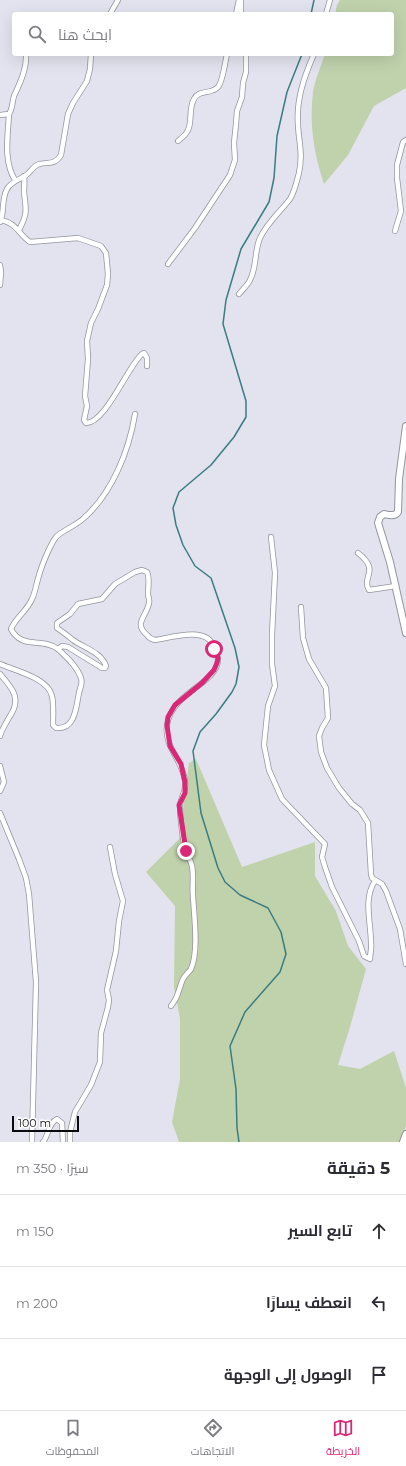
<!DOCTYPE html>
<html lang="ar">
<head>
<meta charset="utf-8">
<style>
	:root { --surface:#fff; --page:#f7f7f7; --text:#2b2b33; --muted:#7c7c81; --line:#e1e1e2; --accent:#db2777 }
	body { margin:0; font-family:Montserrat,Cairo,sans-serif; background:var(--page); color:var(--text); direction:rtl }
	.scale { position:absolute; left:12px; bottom:10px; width:67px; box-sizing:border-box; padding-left:4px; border:2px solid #0b0b0f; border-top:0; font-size:11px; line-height:14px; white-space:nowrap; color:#0b0b0f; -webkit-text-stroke:3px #fff; paint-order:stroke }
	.stop { position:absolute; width:12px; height:12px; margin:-9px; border:3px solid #db2777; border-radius:50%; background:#fff }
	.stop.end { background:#db2777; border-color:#fff; box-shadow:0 1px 4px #0008 }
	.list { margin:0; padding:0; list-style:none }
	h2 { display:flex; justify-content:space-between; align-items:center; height:52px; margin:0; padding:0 16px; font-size:17px }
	h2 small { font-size:13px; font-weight:400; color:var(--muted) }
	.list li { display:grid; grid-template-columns:26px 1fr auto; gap:12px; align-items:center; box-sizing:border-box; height:72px; padding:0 16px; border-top:1px solid var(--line) }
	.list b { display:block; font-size:15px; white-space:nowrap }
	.list em { font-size:13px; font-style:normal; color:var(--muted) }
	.icon { flex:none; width:22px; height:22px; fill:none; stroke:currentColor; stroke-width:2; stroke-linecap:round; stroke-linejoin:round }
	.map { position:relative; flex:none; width:406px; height:1142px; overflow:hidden; direction:ltr }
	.search { position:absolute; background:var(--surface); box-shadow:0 4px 16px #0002; left:12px; right:12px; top:12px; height:44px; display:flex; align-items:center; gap:10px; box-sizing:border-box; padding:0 14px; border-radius:4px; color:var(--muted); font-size:15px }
	.sheet { height:268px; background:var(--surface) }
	nav { display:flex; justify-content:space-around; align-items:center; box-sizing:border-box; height:56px; border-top:1px solid var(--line); background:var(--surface); font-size:11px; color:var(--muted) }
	nav a { display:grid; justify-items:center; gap:2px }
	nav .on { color:var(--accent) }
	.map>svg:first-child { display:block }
	.green { fill:#bfd2ac }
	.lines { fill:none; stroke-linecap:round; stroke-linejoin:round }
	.stream { stroke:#3a7c82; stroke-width:1.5 }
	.street-casing { stroke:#93949e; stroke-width:6 }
	.secondary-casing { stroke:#93949e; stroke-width:8 }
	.street { stroke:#fff; stroke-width:4.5 }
	.secondary { stroke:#fff; stroke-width:6 }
	.route { stroke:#db2777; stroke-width:5 }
</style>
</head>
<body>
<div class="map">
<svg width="406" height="1142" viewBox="0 0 406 1142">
	<rect width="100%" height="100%" fill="#e2e3ee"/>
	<!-- green -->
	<g class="green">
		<path d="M340 0H406V88L374 106 348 155 324 184C314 154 309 124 313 92 315 80 321 66 325 54H392V14H335L337 5Z"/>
		<polygon points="196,759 242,867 315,842 315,876 336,911 348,946 366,969 350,1027 338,1065 360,1069 394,1051 406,1088 406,1125 401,1142 179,1142 172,1122 180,1079 180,1018 174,988 175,906 146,872 179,839 189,763"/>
	</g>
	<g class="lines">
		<!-- stream -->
		<g class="stream">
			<polyline points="311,14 314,0"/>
			<polyline points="239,1142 237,1128 236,1089 230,1046 245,1012 280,972 286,954 281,932 268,908 240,895 225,882 218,868 201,813 193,751 200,732 216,714 232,692 236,684 239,667 235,648 211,578 195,566 183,545 176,525 173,508 179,492 211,465 234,437 246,417 246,401 223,324 226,300 241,249 269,202 274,178 277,136 287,92 302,54"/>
		</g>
		<!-- street casing -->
		<g class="street-casing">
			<g id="street">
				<polyline points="110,14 118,0"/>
				<polyline points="236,14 239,0"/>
				<polyline points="241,14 241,0"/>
				<polyline points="326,14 330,0"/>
				<path d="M9 114C8 135 3 161 15 180"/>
				<path d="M0 115 9 114C13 108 12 102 14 96 20 83 27 69 26 54"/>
				<path d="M178 141C181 138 185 136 187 132 193 124 188 109 194 99 199 89 211 95 218 87 223 81 225 62 227 54"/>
				<path d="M1 220C17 223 19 235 30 242L78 238 101 246 106 253 108 274 107 285 98 309 91 323 87 341 88 359 85 396 87 406 84 420 86 423C105 424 128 366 142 354L144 353 147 358V366"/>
				<path d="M0 222C5 211 1 200 7 189 11 182 18 180 25 176 30 173 33 166 39 164 49 162 55 165 61 155L68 114 73 103 87 81 90 69 91 54"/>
				<path d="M19 230C28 213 26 210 24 192 24 187 25 182 24 176"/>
				<polyline points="395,231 401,211 397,178 397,165 403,142 406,140"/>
				<polyline points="168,264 195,228 230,175 235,160 234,143 236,124 237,111 242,97 243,83 246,72 246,54"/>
				<polyline points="0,265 1,272 0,285"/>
				<path d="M239 294C242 290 248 285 250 280 257 267 254 252 260 238 267 223 280 212 290 199 294 193 297 181 299 173 303 153 299 144 298 125 296 100 304 77 314 54"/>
				<path d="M135 414C129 451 112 493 84 518 77 525 60 532 56 537 49 547 41 567 38 579 36 585 35 593 32 599 27 611 16 617 11 629 22 650 42 637 58 649L62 646 68 647 102 668H105L106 666C101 652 84 648 73 640 68 636 63 632 57 628V623L70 614 78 604 102 599 115 584 135 572 142 570 147 572C150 578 148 587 148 594 148 597 150 600 149 603 147 616 133 623 147 635 149 638 151 639 155 640 170 638 205 626 213 645 215 649 218 656 218 660 217 684 171 693 167 725 164 748 182 758 185 781 187 793 179 799 180 807 180 816 183 843 186 852 188 857 191 861 192 866 194 876 192 887 193 896 194 916 199 951 191 969 189 972 185 975 183 979 181 983 180 988 178 993 177 997 174 1002 171 1006"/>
				<path d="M271 537 275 573 272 635V664L275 686 268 706 264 745 269 770 282 799 325 844 322 857 325 867 332 887 359 941 364 956 370 959C370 953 372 948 371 943 371 923 363 898 375 881"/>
				<path d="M358 553C381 571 361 576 369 590L396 586"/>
				<polyline points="301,607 303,638 309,659 326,688 328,718 322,728 319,736 321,752 327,768 339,788 352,804 360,810 368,823 371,874 372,878 382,884 386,891 400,929 406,964"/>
				<path d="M0 664C16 671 48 678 52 696 54 705 53 715 53 725L56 728C76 730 76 706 79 693 80 687 83 684 81 678 77 666 66 657 58 649"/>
				<path d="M0 674C12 688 22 698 10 716 6 723 2 729 0 736"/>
				<polyline points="0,766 4,782 0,791"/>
				<polyline points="0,813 19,859 26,878 29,894 36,982 32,1142"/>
				<path d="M43 1142C49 1135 48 1123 57 1119L62 1123 63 1142"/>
				<polyline points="70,1142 70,1132 75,1112 91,1085 100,1062 101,1033 108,1007 109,1000 107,990 116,951 119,921 123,901 115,874 110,847"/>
			</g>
		</g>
		<!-- secondary casing -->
		<g class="secondary-casing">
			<g id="secondary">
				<path d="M406 426 399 479 398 512C395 517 389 515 384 514L380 517 378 523 390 562 406 633"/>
				<polyline points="403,1142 406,1134"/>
			</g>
		</g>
		<!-- street -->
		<use href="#street" class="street"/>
		<!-- secondary -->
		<use href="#secondary" class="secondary"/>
	</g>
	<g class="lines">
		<!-- route -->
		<polyline class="route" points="186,851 179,805 185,793 185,782 181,764 170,746 167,726 168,717 175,705 202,683 214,670 217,663 218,658 214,649"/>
	</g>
</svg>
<div class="scale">100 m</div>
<div class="stop" style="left:214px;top:649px"></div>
<div class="stop end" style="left:186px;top:851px"></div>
<div class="search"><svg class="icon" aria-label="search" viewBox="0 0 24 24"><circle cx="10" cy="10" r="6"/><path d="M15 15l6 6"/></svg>ابحث هنا</div>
</div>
<section class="sheet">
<h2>5 دقيقة<small>سيرًا · 350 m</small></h2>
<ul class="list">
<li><svg class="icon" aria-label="ahead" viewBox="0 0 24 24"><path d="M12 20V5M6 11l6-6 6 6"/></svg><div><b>تابع السير</b></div><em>150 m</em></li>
<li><svg class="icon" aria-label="left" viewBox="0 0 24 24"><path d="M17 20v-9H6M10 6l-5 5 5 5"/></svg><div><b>انعطف يسارًا</b></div><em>200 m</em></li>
<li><svg class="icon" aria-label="arrive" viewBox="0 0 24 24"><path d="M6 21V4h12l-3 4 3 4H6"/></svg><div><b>الوصول إلى الوجهة</b></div></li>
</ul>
</section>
<nav>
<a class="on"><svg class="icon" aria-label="map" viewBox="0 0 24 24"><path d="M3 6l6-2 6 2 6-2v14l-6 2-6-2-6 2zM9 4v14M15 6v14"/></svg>الخريطة</a>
<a><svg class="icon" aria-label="directions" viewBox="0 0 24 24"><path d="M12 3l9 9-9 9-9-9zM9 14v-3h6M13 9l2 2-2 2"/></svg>الاتجاهات</a>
<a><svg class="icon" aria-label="saved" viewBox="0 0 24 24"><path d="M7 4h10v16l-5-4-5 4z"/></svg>المحفوظات</a>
</nav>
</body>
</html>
